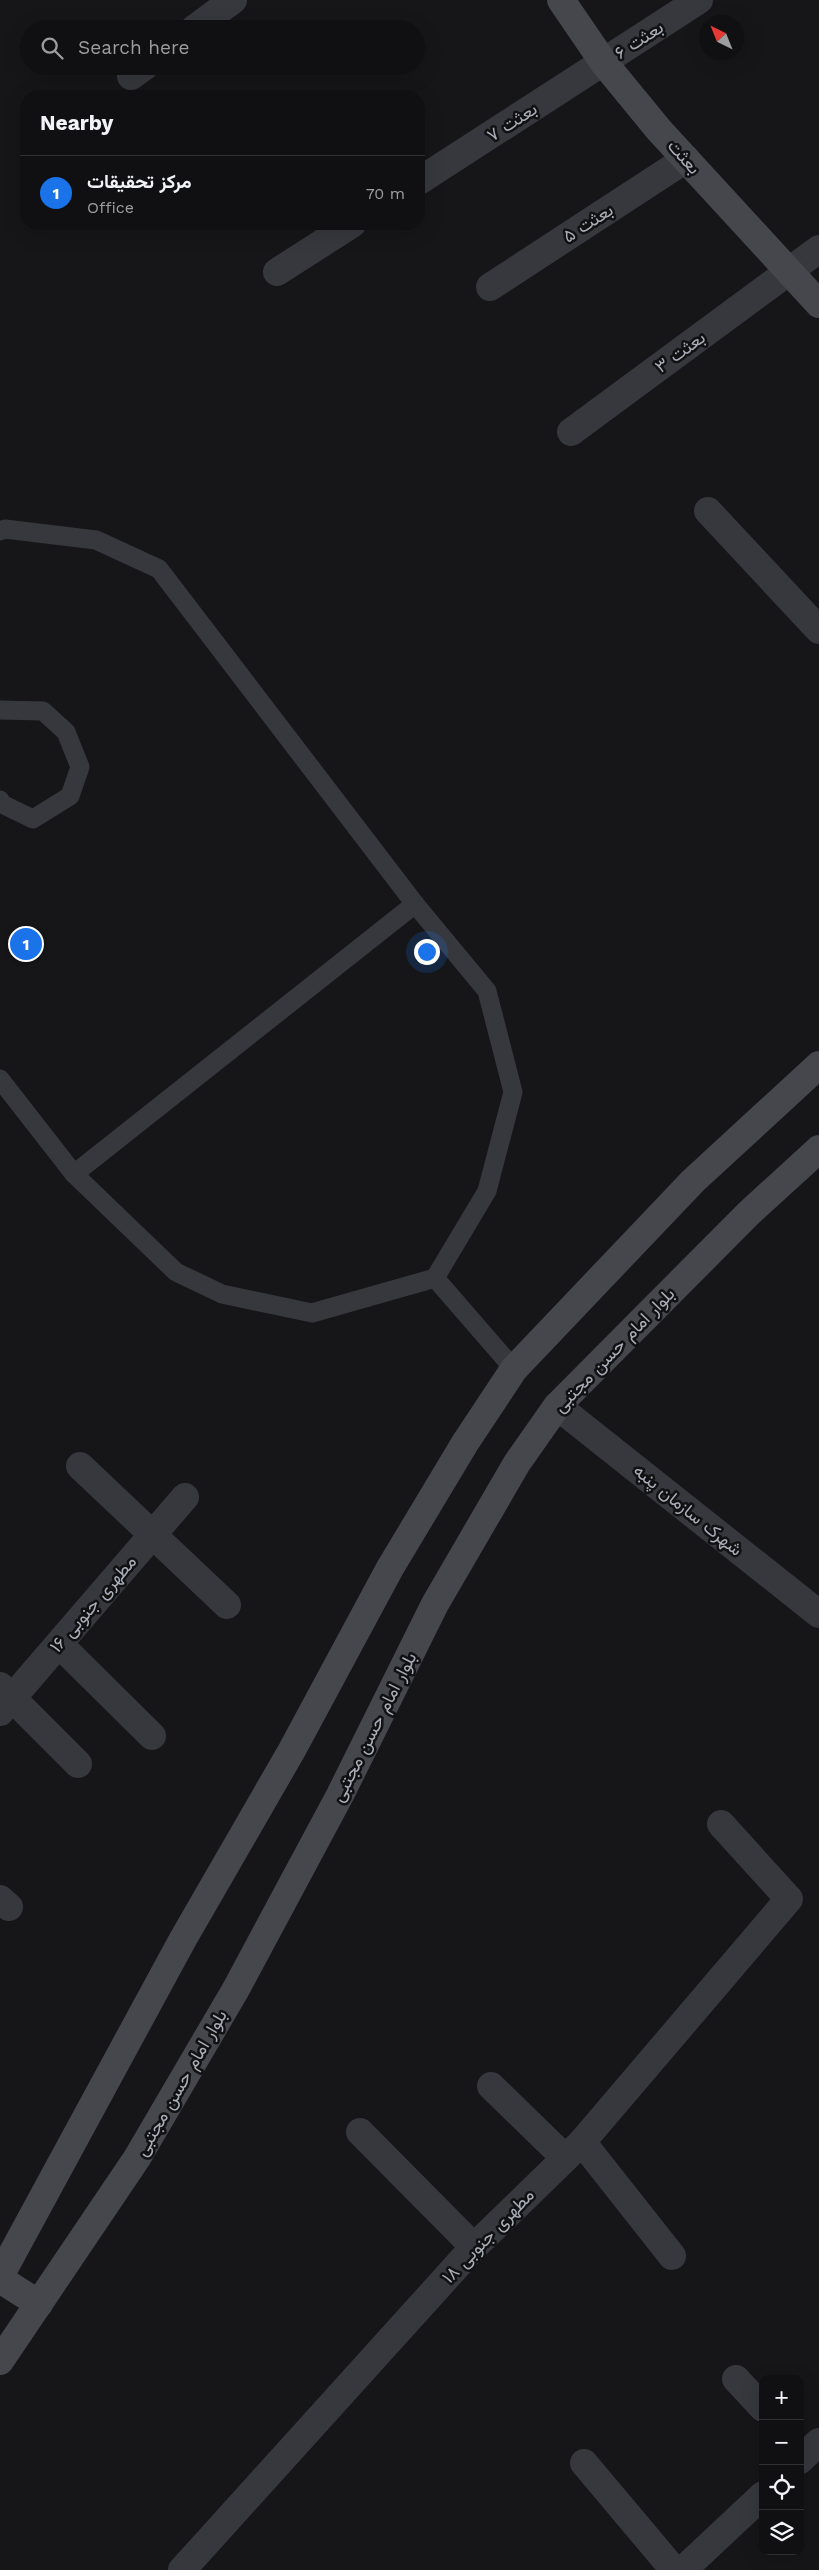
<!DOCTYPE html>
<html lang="en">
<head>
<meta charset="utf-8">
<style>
	:root { --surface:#101012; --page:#1e1e20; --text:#f1f3f6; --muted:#9c9d9f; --line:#303032; --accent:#1a73e8 }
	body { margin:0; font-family:"Work Sans",Vazirmatn,sans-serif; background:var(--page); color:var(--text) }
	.controls { position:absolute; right:15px; bottom:15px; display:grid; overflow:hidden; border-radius:10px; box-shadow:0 5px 20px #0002 }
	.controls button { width:45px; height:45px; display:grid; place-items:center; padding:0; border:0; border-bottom:1px solid var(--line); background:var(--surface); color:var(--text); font:25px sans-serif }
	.compass { position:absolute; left:699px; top:15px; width:45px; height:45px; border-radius:50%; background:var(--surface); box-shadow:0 5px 20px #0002; rotate:317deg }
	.you { position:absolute; left:426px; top:951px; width:18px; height:18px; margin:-12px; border:4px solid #fff; border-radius:50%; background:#1a73e8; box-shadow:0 0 0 8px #1a73e833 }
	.badge { display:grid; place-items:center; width:32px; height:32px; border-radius:50%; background:var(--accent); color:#fff; font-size:16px; font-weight:700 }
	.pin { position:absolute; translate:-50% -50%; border:2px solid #fff; box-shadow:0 1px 5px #0006 }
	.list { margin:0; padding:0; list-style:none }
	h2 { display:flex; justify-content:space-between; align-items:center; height:65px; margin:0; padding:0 20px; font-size:21px }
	h2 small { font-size:16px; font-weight:400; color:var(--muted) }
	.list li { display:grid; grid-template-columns:32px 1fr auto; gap:15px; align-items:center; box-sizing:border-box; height:75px; padding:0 20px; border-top:1px solid var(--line) }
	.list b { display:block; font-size:19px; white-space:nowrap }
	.list p { margin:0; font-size:16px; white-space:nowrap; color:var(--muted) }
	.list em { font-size:16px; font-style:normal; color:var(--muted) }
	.icon { flex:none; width:28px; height:28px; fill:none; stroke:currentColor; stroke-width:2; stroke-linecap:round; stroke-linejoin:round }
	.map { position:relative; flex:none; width:819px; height:2570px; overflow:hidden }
	.search { position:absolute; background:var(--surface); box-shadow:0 5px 20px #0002; left:20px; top:20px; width:405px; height:55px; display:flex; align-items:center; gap:12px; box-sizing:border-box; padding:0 18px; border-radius:28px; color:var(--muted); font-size:19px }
	.panel { position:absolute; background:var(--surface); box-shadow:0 5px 20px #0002; left:20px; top:90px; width:405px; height:140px; border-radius:20px }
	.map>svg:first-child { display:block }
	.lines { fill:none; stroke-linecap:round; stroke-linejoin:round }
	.lane { stroke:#37383d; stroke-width:19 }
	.street { stroke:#37383d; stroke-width:28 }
	.secondary { stroke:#45474d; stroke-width:28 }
	.labels { text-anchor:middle; stroke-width:5; stroke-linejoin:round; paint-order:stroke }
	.street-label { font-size:18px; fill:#a8adb8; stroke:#111113 }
</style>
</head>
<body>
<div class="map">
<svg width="819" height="2570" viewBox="0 0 819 2570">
	<rect width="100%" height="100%" fill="#161618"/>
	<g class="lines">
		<!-- lane -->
		<g class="lane">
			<polyline points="0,531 5,529 96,540 159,569 415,904 487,991 513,1092 487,1191 435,1278 514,1369"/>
			<polyline points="0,710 43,711 66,732 80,767 70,796 33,819 2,804 0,800"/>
			<polyline points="0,1079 74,1174 176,1272 222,1294 312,1313 435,1278"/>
			<polyline points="74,1174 415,904"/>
		</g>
		<!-- street -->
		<g class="street">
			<polyline points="194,29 233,0"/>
			<polyline points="131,76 145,66"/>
			<polyline points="419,181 699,0"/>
			<polyline points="277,272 352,224"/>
			<polyline points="490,287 686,159"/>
			<polyline points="571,432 819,249"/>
			<polyline points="708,511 819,630"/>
			<polyline points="557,1406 819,1614"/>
			<polyline points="80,1466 227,1605"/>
			<polyline points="59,1644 152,1736"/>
			<polyline points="0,1686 78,1764"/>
			<polyline points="0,1712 185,1497"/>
			<polyline points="0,1899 9,1907"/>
			<polyline points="491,2086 565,2158"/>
			<polyline points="360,2132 474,2247"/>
			<polyline points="582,2142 672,2256"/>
			<polyline points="736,2379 763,2408"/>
			<polyline points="800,2460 819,2442"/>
			<polyline points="584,2463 674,2570"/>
			<polyline points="182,2570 474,2247 582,2142 789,1899 721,1824"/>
			<polyline points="683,2570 763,2495"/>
		</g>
		<!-- secondary -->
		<g class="secondary">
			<polyline points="561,0 604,63 659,130 819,304"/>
			<polyline points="0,2276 183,1939 292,1750 390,1568 465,1443 514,1369 693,1181 819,1065"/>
			<polyline points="0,2279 39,2304"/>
			<polyline points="0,2361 137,2158 236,1989 340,1795 435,1604 517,1463 557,1406 749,1213 819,1149"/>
		</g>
	</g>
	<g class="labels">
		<!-- street labels -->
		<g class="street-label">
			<text transform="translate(639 40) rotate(-33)" y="6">۶ بعثت</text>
			<text transform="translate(512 122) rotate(-33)" y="6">۷ بعثت</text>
			<text transform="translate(684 157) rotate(48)" y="6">بعثت</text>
			<text transform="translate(588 223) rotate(-33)" y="6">۵ بعثت</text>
			<text transform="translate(680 352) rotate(-36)" y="6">۳ بعثت</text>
			<text transform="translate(614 1350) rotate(-46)" y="6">بلوار امام حسن مجتبی</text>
			<text transform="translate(688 1510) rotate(39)" y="6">شهرک سازمان پنبه</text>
			<text transform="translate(93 1604) rotate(-49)" y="6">۱۶ مطهری جنوبی</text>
			<text transform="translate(374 1727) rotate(-63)" y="6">بلوار امام حسن مجتبی</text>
			<text transform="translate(181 2083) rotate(-60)" y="6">بلوار امام حسن مجتبی</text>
			<text transform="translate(488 2236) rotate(-46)" y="6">۱۸ مطهری جنوبی</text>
		</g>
	</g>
</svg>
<div class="controls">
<button>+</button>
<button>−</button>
<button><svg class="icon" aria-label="locate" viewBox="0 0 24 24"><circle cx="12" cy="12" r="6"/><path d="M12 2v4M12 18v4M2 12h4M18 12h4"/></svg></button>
<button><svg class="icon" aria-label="layers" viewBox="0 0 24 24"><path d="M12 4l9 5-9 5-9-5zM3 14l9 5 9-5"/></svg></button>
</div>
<svg class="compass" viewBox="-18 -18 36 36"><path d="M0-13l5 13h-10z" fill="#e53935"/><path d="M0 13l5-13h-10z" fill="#9c9d9f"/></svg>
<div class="you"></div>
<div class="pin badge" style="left:26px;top:944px">1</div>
<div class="search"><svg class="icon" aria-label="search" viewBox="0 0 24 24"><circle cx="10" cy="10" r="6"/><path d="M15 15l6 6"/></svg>Search here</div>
<section class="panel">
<h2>Nearby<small></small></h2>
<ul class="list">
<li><span class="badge">1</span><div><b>مرکز تحقیقات</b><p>Office</p></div><em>70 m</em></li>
</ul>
</section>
</div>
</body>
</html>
